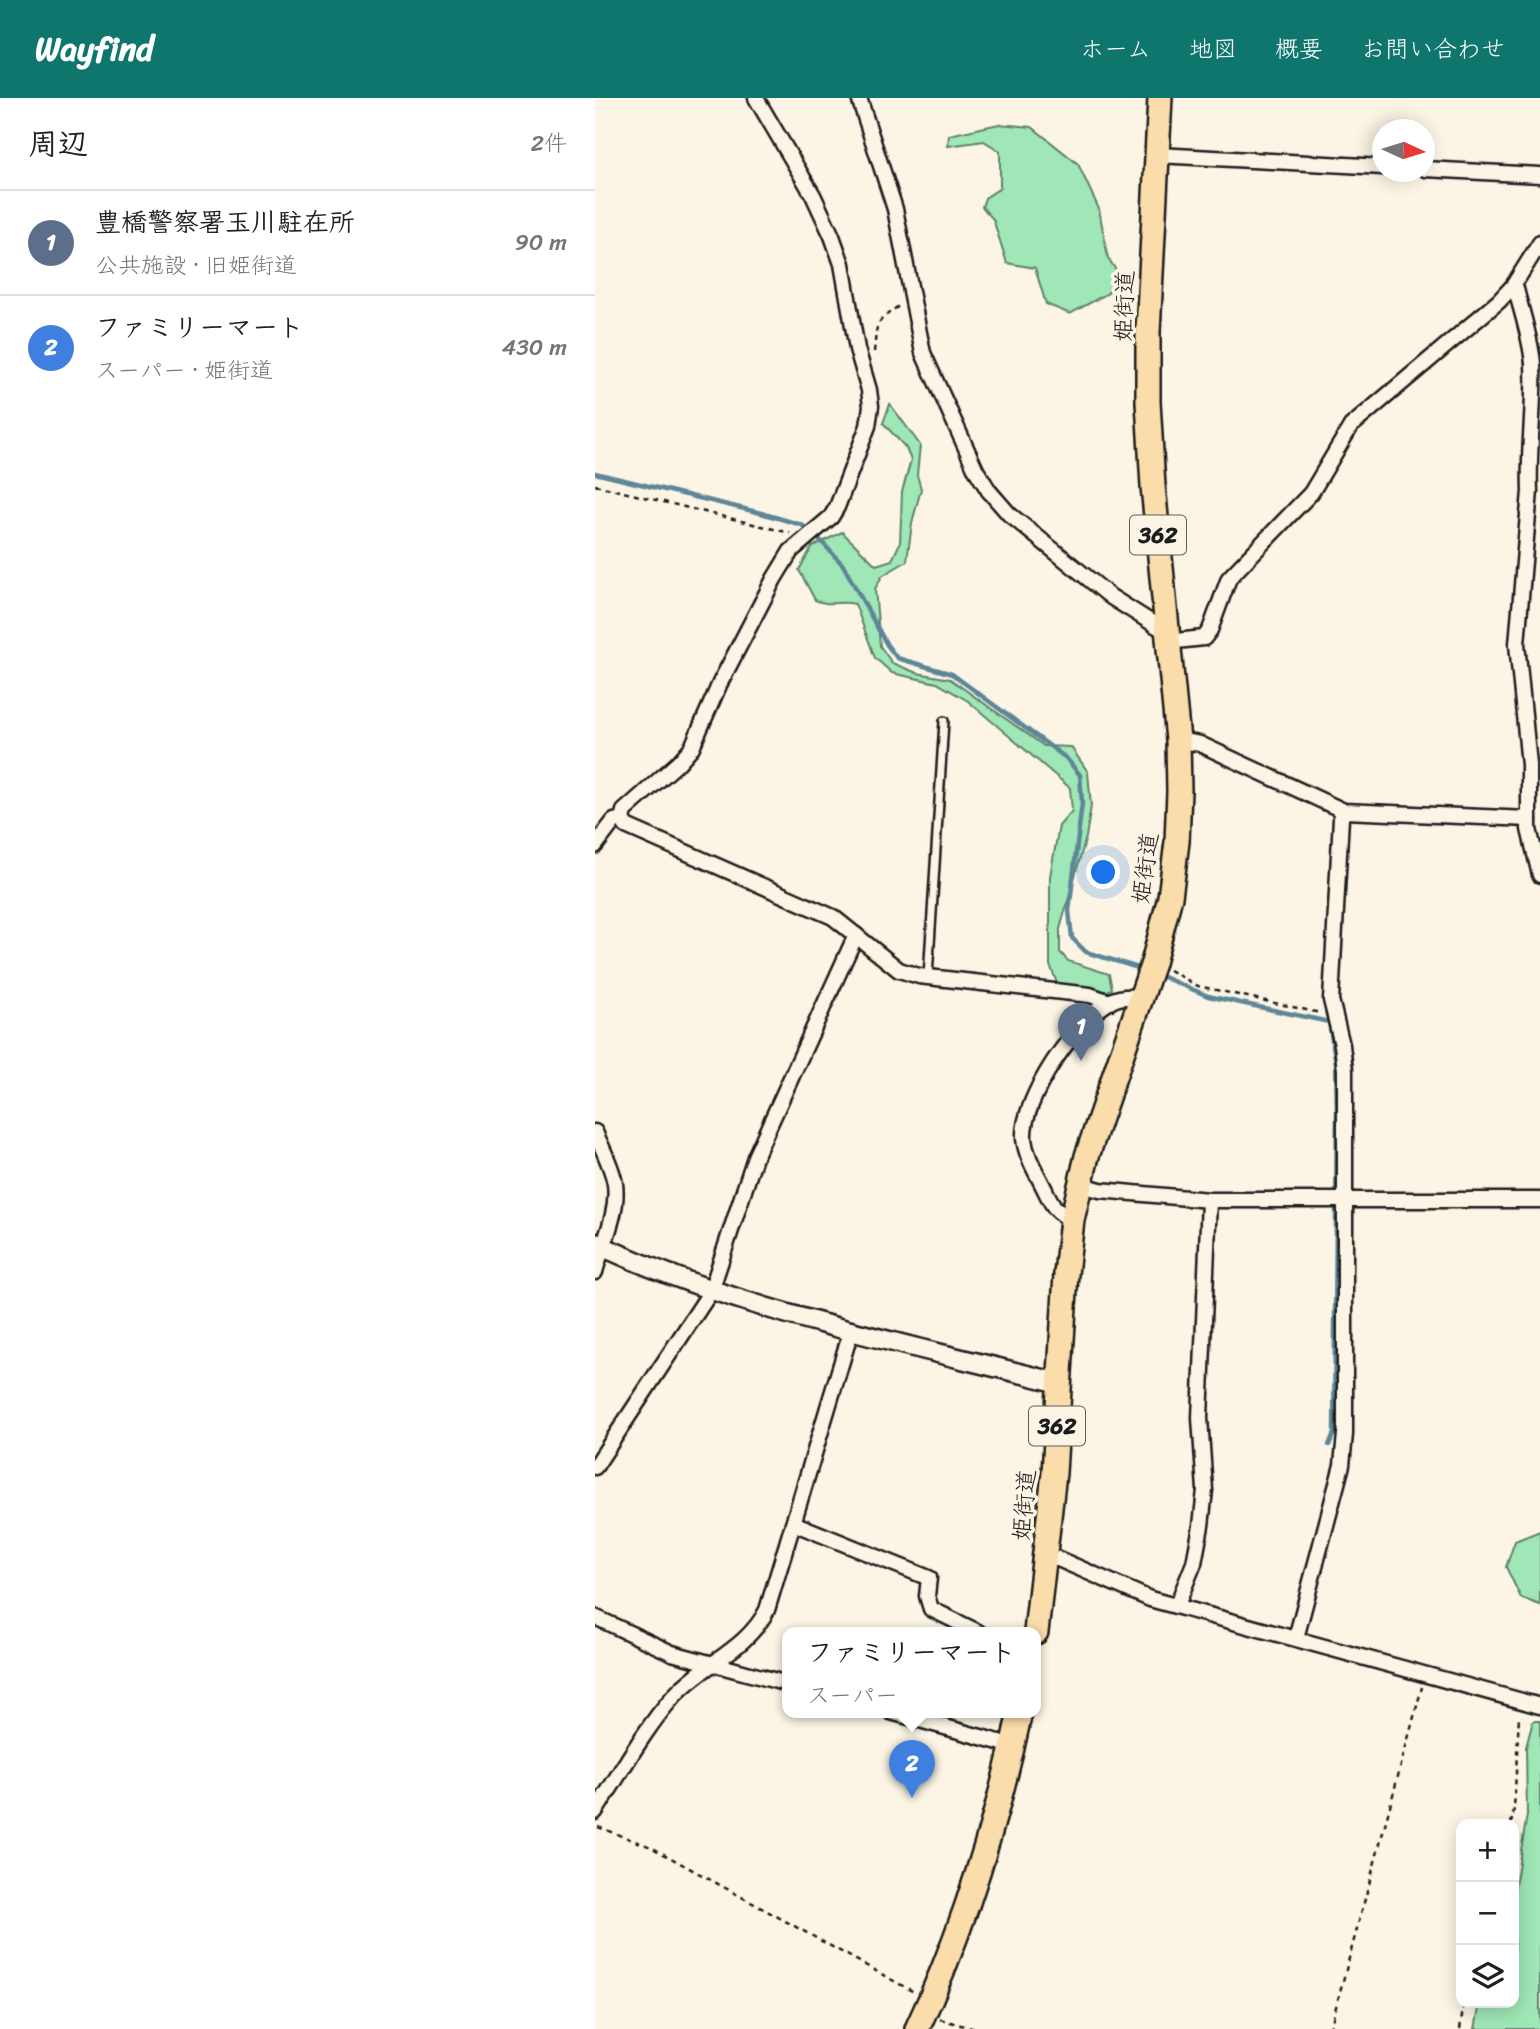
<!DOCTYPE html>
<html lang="ja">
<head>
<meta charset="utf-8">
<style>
	:root { --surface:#fff; --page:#f6f6f6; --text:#202124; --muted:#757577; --line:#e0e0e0; --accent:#0f766e }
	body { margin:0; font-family:Sriracha,"Klee One",sans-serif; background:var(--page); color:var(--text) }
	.controls { position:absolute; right:21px; bottom:21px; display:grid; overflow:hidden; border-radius:14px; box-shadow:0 4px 18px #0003 }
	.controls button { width:63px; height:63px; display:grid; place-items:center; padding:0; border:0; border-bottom:2px solid var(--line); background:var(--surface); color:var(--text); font:35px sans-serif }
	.compass { position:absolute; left:777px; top:21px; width:63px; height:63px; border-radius:50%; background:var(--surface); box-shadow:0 4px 18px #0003; rotate:94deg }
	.you { position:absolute; left:509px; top:775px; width:24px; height:24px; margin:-18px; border:5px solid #fff; border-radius:50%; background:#1a73e8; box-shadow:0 0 0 10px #1a73e833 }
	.badge { display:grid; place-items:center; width:46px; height:46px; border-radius:50%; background:var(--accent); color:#fff; font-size:23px; font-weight:700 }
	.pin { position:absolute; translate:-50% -58px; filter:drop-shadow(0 2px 4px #0008) }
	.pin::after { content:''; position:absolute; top:37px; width:24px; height:21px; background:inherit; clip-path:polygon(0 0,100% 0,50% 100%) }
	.popup { position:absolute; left:187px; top:1529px; width:259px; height:91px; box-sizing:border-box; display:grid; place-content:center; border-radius:14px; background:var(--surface); filter:drop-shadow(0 2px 5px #0005); font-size:23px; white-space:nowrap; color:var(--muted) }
	.popup b { font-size:26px; color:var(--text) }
	.popup::after { content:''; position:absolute; left:50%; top:100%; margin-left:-14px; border:14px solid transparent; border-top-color:var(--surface) }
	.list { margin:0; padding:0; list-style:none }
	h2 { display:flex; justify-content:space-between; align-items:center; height:91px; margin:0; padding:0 28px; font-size:30px }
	h2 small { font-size:23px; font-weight:400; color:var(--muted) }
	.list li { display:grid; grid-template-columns:46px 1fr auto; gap:21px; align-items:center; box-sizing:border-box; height:105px; padding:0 28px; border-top:2px solid var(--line) }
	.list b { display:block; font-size:26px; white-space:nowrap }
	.list p { margin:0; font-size:23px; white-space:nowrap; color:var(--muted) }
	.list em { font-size:23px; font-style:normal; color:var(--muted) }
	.icon { flex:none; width:38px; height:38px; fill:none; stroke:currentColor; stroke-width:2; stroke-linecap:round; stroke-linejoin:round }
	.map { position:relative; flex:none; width:945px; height:1931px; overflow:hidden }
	header { display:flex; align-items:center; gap:42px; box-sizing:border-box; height:98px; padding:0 35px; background:var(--accent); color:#fff }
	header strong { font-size:33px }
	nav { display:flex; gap:38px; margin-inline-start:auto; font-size:24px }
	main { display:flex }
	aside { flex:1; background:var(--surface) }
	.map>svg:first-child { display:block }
	.green { fill:#9fe7b6; stroke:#5e8269; stroke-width:2 }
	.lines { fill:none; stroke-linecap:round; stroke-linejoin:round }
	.stream { stroke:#5d8698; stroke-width:4.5 }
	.service-casing { stroke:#1c1c1c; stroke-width:12 }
	.minor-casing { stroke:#1c1c1c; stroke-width:19 }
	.tertiary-casing { stroke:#1c1c1c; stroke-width:23 }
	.trunk-casing { stroke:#1c1c1c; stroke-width:28 }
	.path { stroke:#1c1c1c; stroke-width:2.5; stroke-dasharray:5 5; stroke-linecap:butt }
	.service { stroke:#fcf5e5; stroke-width:7 }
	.minor { stroke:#fcf5e5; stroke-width:14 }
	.tertiary { stroke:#fcf5e5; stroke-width:18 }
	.trunk { stroke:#fbddab; stroke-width:23 }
	.labels { text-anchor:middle; stroke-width:7; stroke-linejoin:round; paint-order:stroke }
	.shield { fill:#fcf5e5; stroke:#5f5d58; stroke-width:2 }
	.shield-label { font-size:23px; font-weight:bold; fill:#1c1c1c }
	.street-label { font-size:24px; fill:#1c1c1c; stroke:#fcf5e5 }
</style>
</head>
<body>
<header>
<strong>Wayfind</strong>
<nav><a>ホーム</a><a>地図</a><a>概要</a><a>お問い合わせ</a></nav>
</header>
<main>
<aside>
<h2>周辺<small>2件</small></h2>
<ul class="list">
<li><span class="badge" style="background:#5c6f8a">1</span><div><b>豊橋警察署玉川駐在所</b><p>公共施設 · 旧姫街道</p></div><em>90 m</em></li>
<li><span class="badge" style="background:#3f7fe0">2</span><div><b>ファミリーマート</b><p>スーパー · 姫街道</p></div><em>430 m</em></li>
</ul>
</aside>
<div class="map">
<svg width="945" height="1931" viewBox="0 0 945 1931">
	<rect width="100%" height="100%" fill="#fcf5e5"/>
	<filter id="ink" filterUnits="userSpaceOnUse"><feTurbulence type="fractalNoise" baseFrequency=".0143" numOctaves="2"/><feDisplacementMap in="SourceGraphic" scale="14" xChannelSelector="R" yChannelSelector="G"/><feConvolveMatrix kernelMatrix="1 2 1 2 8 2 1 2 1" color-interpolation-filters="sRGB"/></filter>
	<g filter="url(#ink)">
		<!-- green -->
		<g class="green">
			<polygon points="404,26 437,29 483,66 504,111 513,160 523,175 513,195 475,216 451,206 440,170 412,165 398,121 387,109 390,100 405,90 405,53 389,43 353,48 354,37"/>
			<path d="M295 306 325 347 322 377 326 391 317 425 312 463 287 478 280 491 285 548 297 565 322 575 355 581 449 648 476 649 493 674 496 708 491 739 465 831V854L473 863 514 876 517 891 508 895 462 885 455 867V778L464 728 477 713 475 690 373 603 342 585 297 575 280 560 260 506C244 502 236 509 220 502L204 472 217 449 247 434 281 467 297 462 305 445 307 394 316 362 311 350 288 325Z"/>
			<polygon points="945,1433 945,1507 926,1500 911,1469 920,1443"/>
			<polygon points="938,1623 945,1623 945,1931 880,1931 885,1905 919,1905 919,1794 932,1717 931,1649"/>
		</g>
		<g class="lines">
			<!-- stream -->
			<g class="stream">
				<polyline points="0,375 166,415 207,427 226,443 248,467 292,547 302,560 357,576 471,660 485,677 487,705 474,813 477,840 491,854 550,872"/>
				<polyline points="561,876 613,898 734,924 741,965 742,1015 739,1335 734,1347"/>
			</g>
			<!-- service casing -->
			<g class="service-casing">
				<polyline id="service" points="333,879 349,623"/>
			</g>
			<!-- minor casing -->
			<g class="minor-casing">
				<g id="minor">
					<polyline points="264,0 300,111 328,255 381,372 394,393 414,416 516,499 573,535 581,543 609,540 615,532 634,480 716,395 756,328 904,203 918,188 945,145"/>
					<polyline points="562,57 788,69"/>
					<polyline points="830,71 945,77"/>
					<path d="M918 188 921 191C927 216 936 241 938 266 940 308 933 351 935 393L922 546 934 667V731L945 777"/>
					<polyline points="583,642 605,646 749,713 934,721"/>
					<polyline points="27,721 31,728 238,819 304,872 324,878 495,897 515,904"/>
					<polyline points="0,748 19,723 27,721 29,713 83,665 97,649 125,585 179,481 196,453 236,419 242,409 273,328 276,308 274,292 262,251 247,166 237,138 218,97 161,0"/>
					<path d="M0 1034C7 1050 17 1068 20 1086 24 1115 7 1147 0 1174"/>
					<polyline points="484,1086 505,1092 614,1102 945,1102"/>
					<path d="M477 1122C457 1112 457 1105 447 1086 440 1072 431 1058 429 1041 426 1002 481 921 516 903 526 898 536 898 547 900"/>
					<polyline points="0,1369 116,1193 160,1059 261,837"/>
					<polyline points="198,1425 334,1480 332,1498 336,1511 383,1534"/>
					<polyline points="451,1458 461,1460 555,1501 945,1608"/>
					<polyline points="582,1507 599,1465 606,1428 610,1392 605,1320 614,1102"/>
					<polyline points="0,1519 77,1555 193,1586"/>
					<polyline points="701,1540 747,1367 750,1336 750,972 747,947 736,902 746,720 749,713"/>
					<polyline points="296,1614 418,1648"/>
					<path d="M0 1714C25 1676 48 1633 78 1599 107 1566 151 1553 172 1512L256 1233"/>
				</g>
			</g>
			<!-- tertiary casing -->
			<g class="tertiary-casing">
				<path id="tertiary" d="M0 1145C146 1214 308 1245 464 1285"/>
			</g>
			<!-- trunk casing -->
			<g class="trunk-casing">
				<g id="trunk">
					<polyline points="441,1534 459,1375 471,1176 477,1122 492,1058 558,865 575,799 582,744 584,693 583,642 558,388 553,304 553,234 565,0"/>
					<path d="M322 1931C369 1831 402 1722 425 1614"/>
				</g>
			</g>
			<!-- path -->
			<g class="path">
				<path d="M279 254C282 225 279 225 304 208"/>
				<polyline points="0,387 195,435"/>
				<polyline points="574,872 603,888 725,915"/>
				<polyline points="916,1726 919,1711 924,1618"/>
				<polyline points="3,1729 56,1749 319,1894"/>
				<polyline points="345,1921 380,1931"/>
				<polyline points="735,1931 827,1589"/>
				<polyline points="865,1931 869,1905"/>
			</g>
			<!-- service -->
			<use href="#service" class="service"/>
			<!-- minor -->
			<use href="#minor" class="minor"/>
			<!-- tertiary -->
			<use href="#tertiary" class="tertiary"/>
			<!-- trunk -->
			<use href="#trunk" class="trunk"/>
		</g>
	</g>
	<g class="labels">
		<!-- shield labels -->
		<g class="shield">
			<rect x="535" y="417.5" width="56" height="39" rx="5"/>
			<rect x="434" y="1308.5" width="56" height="39" rx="5"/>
		</g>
		<g class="shield-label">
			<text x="563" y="445">362</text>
			<text x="462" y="1336">362</text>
		</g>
		<!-- street labels -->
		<g class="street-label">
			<text transform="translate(529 208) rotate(-88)" y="8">姫街道</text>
			<text transform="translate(550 770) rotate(-82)" y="8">姫街道</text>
			<text transform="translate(429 1407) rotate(-85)" y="8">姫街道</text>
		</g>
	</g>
</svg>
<div class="controls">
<button>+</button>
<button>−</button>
<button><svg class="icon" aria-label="layers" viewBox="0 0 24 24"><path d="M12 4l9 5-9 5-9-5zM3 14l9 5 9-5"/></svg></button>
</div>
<svg class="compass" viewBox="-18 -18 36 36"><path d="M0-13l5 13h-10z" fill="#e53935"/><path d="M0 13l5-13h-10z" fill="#757577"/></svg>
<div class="you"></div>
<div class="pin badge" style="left:486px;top:963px;background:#5c6f8a">1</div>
<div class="pin badge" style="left:317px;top:1700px;background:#3f7fe0">2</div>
<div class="popup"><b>ファミリーマート</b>スーパー</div>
</div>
</main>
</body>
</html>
